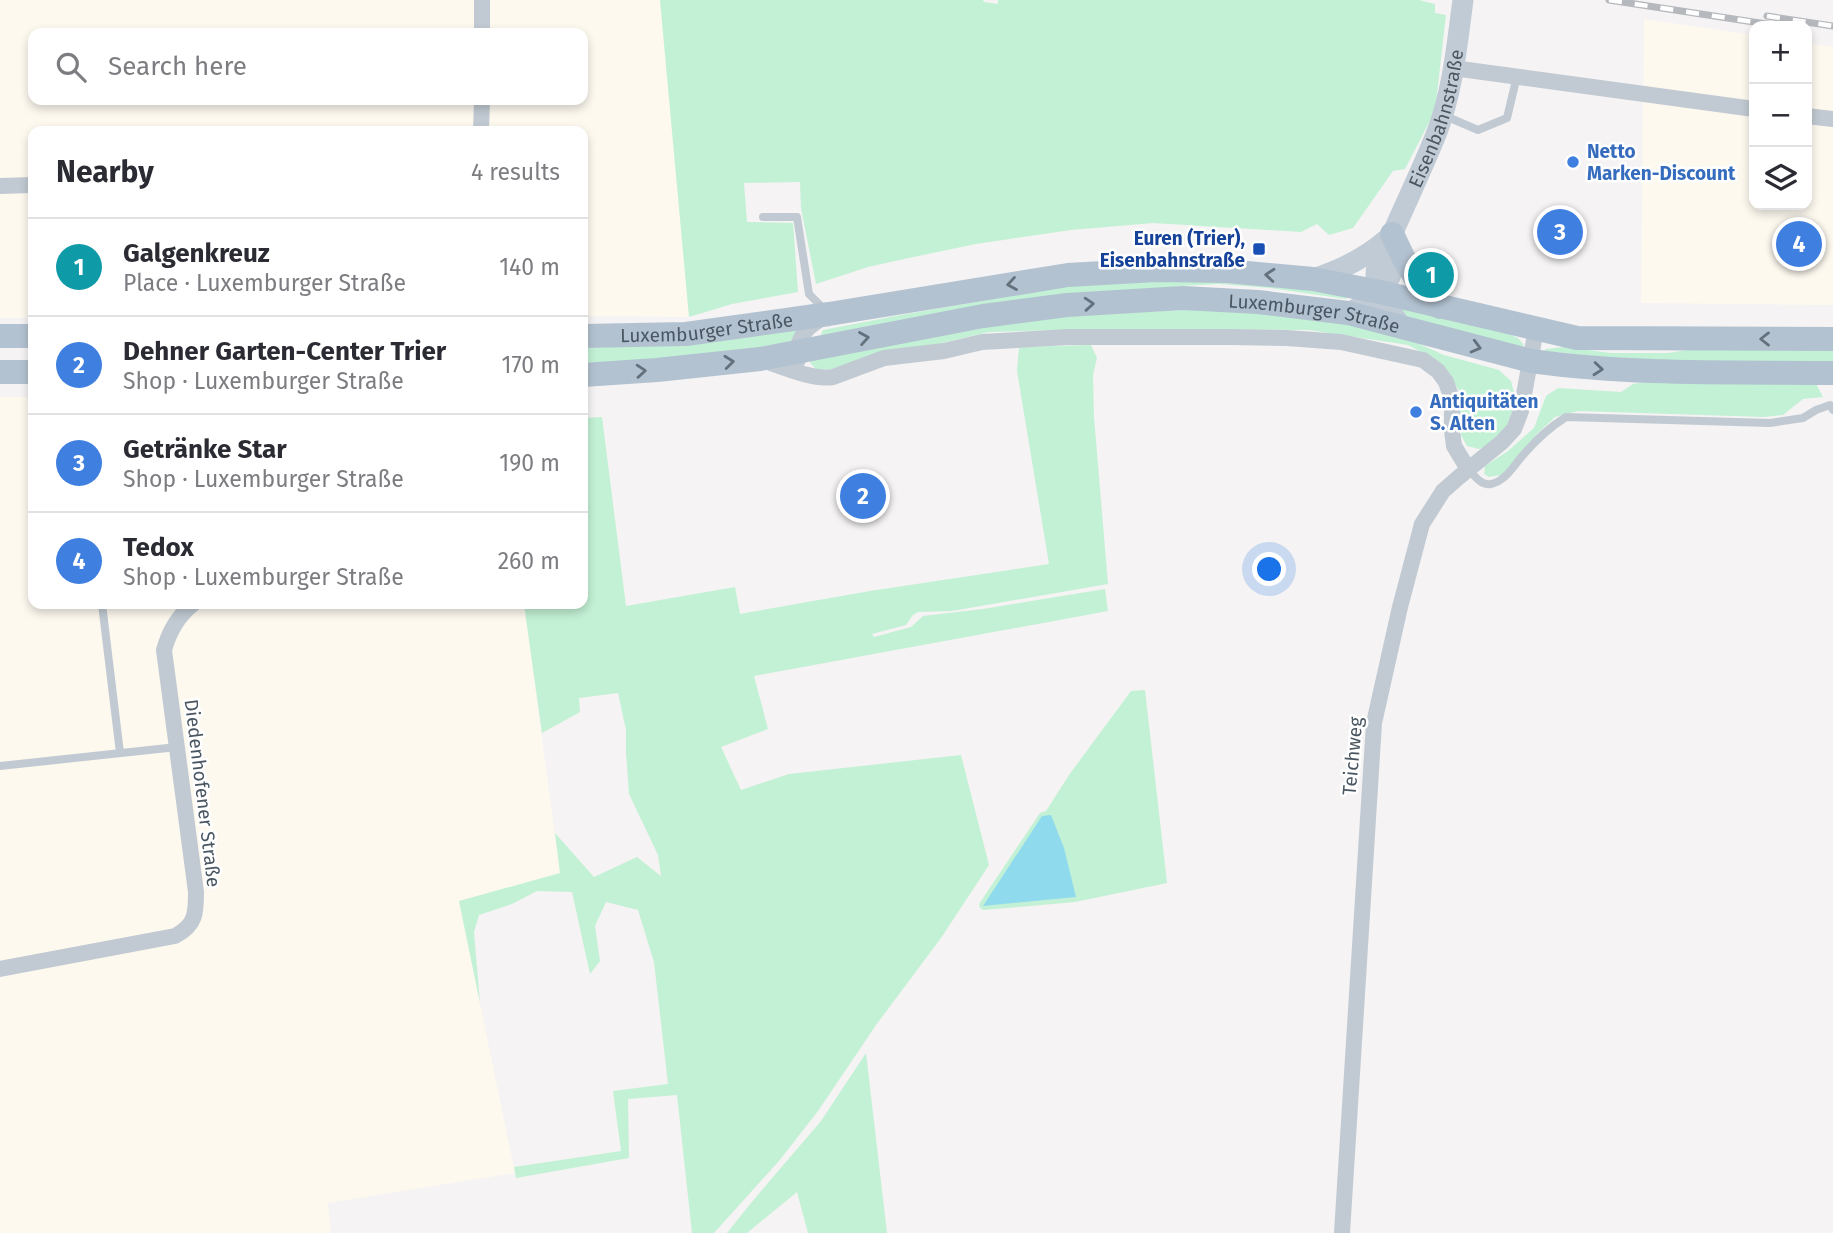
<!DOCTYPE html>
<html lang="en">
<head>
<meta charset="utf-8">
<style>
	:root { --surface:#fff; --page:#f7f7f7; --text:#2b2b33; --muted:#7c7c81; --line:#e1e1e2; --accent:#1a73e8 }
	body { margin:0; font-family:"Fira Sans",sans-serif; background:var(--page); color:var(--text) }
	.controls { position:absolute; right:21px; top:21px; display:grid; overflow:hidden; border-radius:14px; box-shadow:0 4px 10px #0003 }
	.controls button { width:63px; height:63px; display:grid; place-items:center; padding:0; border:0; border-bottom:2px solid var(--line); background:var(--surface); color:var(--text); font:35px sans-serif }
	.you { position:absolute; left:1270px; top:570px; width:24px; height:24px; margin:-18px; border:5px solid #fff; border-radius:50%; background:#1a73e8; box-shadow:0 0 0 10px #1a73e833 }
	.badge { display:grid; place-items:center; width:46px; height:46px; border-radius:50%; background:var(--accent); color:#fff; font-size:23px; font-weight:700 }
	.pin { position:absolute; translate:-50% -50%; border:4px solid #fff; box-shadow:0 2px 7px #0006 }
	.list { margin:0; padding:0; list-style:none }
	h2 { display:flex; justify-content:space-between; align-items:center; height:91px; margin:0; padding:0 28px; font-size:30px }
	h2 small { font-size:23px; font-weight:400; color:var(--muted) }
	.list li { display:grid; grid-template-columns:46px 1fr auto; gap:21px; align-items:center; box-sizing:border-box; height:98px; padding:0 28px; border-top:2px solid var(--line) }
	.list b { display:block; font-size:26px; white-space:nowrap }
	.list p { margin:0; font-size:23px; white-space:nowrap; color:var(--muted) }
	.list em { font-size:23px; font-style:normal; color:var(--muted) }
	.icon { flex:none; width:38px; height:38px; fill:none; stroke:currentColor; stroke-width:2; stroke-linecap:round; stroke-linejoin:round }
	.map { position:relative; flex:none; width:1833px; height:1233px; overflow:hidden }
	.search { position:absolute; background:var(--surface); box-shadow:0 4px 10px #0003; left:28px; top:28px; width:560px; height:77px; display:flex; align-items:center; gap:18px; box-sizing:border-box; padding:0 24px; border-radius:14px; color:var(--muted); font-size:26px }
	.panel { position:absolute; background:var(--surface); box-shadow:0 4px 10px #0003; left:28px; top:126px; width:560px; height:483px; border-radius:14px }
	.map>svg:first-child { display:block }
	.commercial { fill:#fdf9ef; fill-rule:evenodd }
	.green { fill:#c3f1d5 }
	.water { fill:#90daee }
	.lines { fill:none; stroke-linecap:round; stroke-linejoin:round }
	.lane { stroke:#c1cad2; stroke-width:8 }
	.street { stroke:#c1cad2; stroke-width:16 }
	.secondary { stroke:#c1cbd6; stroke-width:21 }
	.primary { stroke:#b3c2d1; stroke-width:24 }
	.rail-casing { stroke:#b5b8bd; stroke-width:7 }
	.rail { stroke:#fff; stroke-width:4.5; stroke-dasharray:13; stroke-linecap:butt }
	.oneway { stroke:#64717d }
	.shop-dot { fill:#3f7fe0; stroke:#fff; stroke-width:2.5 }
	.transit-dot { fill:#1a4fb4; stroke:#fff; stroke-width:2.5 }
	.labels { text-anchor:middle; stroke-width:5; stroke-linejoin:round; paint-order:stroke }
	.street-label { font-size:19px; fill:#4a5661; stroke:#fff }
	.shop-label { font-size:19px; font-weight:bold; fill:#366cbe; stroke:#fff; text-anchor:start }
	.transit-label { font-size:19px; font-weight:bold; fill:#164399; stroke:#fff; text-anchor:end }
</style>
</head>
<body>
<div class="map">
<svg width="1833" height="1233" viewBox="0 0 1833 1233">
	<rect width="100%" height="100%" fill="#f5f3f3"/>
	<!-- commercial -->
	<g class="commercial">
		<path d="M0 0H660L689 317 583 316V131H33V318H0ZM33 33H583V100H33Z"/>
		<polygon points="1644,19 1754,35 1754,205 1807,205 1807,43 1833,47 1833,305 1641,303"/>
		<polygon points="0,397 33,397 33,604 524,604 560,873 459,902 515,1173 328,1203 331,1233 0,1233"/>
	</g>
	<!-- green -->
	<g class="green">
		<polygon points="660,0 983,0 984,2 998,4 998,0 1419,0 1435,4 1435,13 1446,15 1435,111 1405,169 1393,171 1353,228 1329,235 1317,224 1301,232 1153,223 1071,230 976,244 904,259 868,267 816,284 801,208 800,182 744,183 747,222 793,223 798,292 732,304 689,317"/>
		<polygon points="1127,276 1347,292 1346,299 1270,288 1219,284 1180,286 823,336 821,334 823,330 906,314"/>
		<polygon points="1400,305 1507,333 1518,338 1524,345 1521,349 1460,334 1399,313"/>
		<polygon points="1228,308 1357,326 1404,337 1444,355 1499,370 1511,381 1515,396 1512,412 1505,430 1489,447 1479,449 1467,446 1461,435 1459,391 1449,373 1436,360 1408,345 1309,330 1097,329 989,332 831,369 817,370 811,364 809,358 1017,318"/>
		<polygon points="803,325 790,342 677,360 583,363 583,344"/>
		<polygon points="1091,345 1097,358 1093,375 1094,417 1108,584 952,611 918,612 913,615 906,625 872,634 874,637 911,627 923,616 983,609 1105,589 1108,611 754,676 768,729 721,747 741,790 789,774 961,755 989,865 941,938 876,1025 818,1111 779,1161 714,1233 692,1233 677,1095 628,1099 629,1158 516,1178 514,1167 621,1151 613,1091 668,1084 654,962 638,910 606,902 595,926 600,961 590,974 572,892 537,891 512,904 479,915 474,932 480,1003 459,901 560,873 555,833 594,877 637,857 661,876 658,855 629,794 626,752 626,730 618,693 579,698 580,712 542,733 524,604 583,604 583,418 602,417 626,606 735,587 740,614 870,591 1049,564 1017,371 1019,347"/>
		<polygon points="1564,347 1611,353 1668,353 1705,347 1833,348 1833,364 1655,362 1544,351 1546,349"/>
		<polygon points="1671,378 1814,380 1823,397 1803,399 1783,415 1764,417 1578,411 1555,417 1538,433 1502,475 1489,477 1484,474 1485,466 1508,451 1534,428 1546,396 1558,388 1621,392 1633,384"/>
		<polygon points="1145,690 1167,883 1075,902 983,910 980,908 979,904 1040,813 1046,811 1069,775 1131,691"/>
		<polygon points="866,1053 887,1233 808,1233 797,1192 747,1233 727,1233 751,1203 821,1121"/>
	</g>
	<!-- water -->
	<polygon class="water" points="1051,815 1064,848 1076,897 983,906 1042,816"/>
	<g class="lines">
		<!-- lane -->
		<g class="lane">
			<polyline points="1443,115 1478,130 1507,118 1517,76"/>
			<polyline points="763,217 797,217 809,294 824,309"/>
			<path d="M1468 469C1474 475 1481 486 1491 484 1506 481 1514 465 1524 454 1536 440 1550 427 1566 417L1770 423 1803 418 1816 410 1830 405 1833 410"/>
			<polyline points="102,604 120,753"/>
			<polyline points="0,766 177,747"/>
		</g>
		<!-- street -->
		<g class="street">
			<polyline points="482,33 482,0"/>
			<polyline points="1453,68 1754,109"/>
			<polyline points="1807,116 1833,119"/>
			<polyline points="481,131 482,100"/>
			<polyline points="0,186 33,185"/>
			<path d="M798 360C795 340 805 328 821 319"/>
			<path d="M765 361C785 368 813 380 833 377L884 358 944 351 982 342 1068 337H1231L1287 338 1341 342 1423 360 1438 371 1446 382 1452 399V430L1454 446 1468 469"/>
			<path d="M0 969 175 936C196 925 196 913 196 892L164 650C169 632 179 615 193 604"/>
			<polyline points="1342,1233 1374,723 1400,607 1422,524 1443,491 1459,477 1502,442 1514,429 1521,411 1536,329"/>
		</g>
		<!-- secondary -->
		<g class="secondary">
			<path d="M1313 279C1341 270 1364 259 1386 240"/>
			<path d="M1348 313C1368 304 1391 288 1393 265 1395 255 1393 245 1392 236"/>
			<path id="s1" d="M1402 327C1391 313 1376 293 1376 275 1376 259 1387 245 1394 230 1408 198 1424 165 1437 132 1453 90 1457 44 1463 0"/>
		</g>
		<!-- primary -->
		<g class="primary">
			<polyline points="1392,234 1405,261 1420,285 1440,307"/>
			<polyline points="0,336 33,336"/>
			<path id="s2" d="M583 336 686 334 829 314 1068 275 1156 270 1226 271 1313 279 1380 292 1577 338 1833 339"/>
			<polyline points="0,372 33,372"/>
			<path id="s3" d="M583 375 657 370 760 359 983 316 1067 305 1183 298 1258 302 1348 313 1531 361C1631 375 1732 372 1833 373"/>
		</g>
		<!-- rail casing -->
		<g class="rail-casing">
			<g id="rail">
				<polyline points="1609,0 1780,26"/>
				<polyline points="1767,16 1833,26"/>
			</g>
		</g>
		<!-- rail -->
		<use href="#rail" class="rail"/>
	</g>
	<!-- one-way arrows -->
	<defs><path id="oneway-chevron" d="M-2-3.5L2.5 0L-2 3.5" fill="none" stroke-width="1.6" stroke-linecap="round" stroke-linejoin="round" transform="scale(1.75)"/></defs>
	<g class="oneway">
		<use href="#oneway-chevron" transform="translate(1270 275) rotate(-175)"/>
		<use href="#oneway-chevron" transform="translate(1012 284) rotate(171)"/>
		<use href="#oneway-chevron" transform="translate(1089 304) rotate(-4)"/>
		<use href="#oneway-chevron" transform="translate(864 338) rotate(-10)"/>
		<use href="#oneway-chevron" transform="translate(1765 339) rotate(-180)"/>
		<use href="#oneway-chevron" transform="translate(1476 347) rotate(15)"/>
		<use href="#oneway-chevron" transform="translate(729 362) rotate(-6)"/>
		<use href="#oneway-chevron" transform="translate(1598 369) rotate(5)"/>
		<use href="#oneway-chevron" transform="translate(641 371) rotate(-4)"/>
	</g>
	<!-- markers -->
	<g class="shop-dot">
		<circle cx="1573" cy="162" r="7"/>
		<circle cx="1416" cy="412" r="7"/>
	</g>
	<rect class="transit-dot" x="1252" y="242" width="14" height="14" rx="3.5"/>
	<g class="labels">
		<!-- street labels -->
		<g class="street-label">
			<text dy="7" stroke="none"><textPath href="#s1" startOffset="228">Eisenbahnstraße</textPath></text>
			<text dy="7" stroke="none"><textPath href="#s3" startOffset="738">Luxemburger Straße</textPath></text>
			<text dy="7" stroke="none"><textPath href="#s2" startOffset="124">Luxemburger Straße</textPath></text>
			<text transform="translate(1352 756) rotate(-85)" y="7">Teichweg</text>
			<text transform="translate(203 793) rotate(83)" y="7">Diedenhofener Straße</text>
		</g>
		<!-- shop labels -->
		<g class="shop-label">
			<text x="1587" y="158">Netto<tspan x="1587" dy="22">Marken-Discount</tspan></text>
			<text x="1430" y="408">Antiquitäten<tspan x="1430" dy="22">S. Alten</tspan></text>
		</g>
		<!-- transit labels -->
		<g class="transit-label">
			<text x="1245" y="245">Euren (Trier),<tspan x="1245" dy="22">Eisenbahnstraße</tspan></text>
		</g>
	</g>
</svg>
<div class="controls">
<button>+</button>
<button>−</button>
<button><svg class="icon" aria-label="layers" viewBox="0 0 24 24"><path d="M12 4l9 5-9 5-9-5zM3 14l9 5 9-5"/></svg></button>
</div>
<div class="you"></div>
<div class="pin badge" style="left:1431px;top:275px;background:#0f9aa8">1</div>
<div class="pin badge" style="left:863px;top:496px;background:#3f7fe0">2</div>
<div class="pin badge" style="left:1560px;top:232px;background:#3f7fe0">3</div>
<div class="pin badge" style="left:1799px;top:244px;background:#3f7fe0">4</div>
<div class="search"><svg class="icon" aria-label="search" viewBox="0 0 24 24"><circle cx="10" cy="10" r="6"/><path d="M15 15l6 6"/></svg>Search here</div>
<section class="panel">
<h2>Nearby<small>4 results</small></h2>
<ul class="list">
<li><span class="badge" style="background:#0f9aa8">1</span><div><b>Galgenkreuz</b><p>Place · Luxemburger Straße</p></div><em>140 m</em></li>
<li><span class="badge" style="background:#3f7fe0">2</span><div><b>Dehner Garten-Center Trier</b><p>Shop · Luxemburger Straße</p></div><em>170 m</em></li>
<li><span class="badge" style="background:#3f7fe0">3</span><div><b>Getränke Star</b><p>Shop · Luxemburger Straße</p></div><em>190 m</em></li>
<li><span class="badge" style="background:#3f7fe0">4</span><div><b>Tedox</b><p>Shop · Luxemburger Straße</p></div><em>260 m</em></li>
</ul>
</section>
</div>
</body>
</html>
